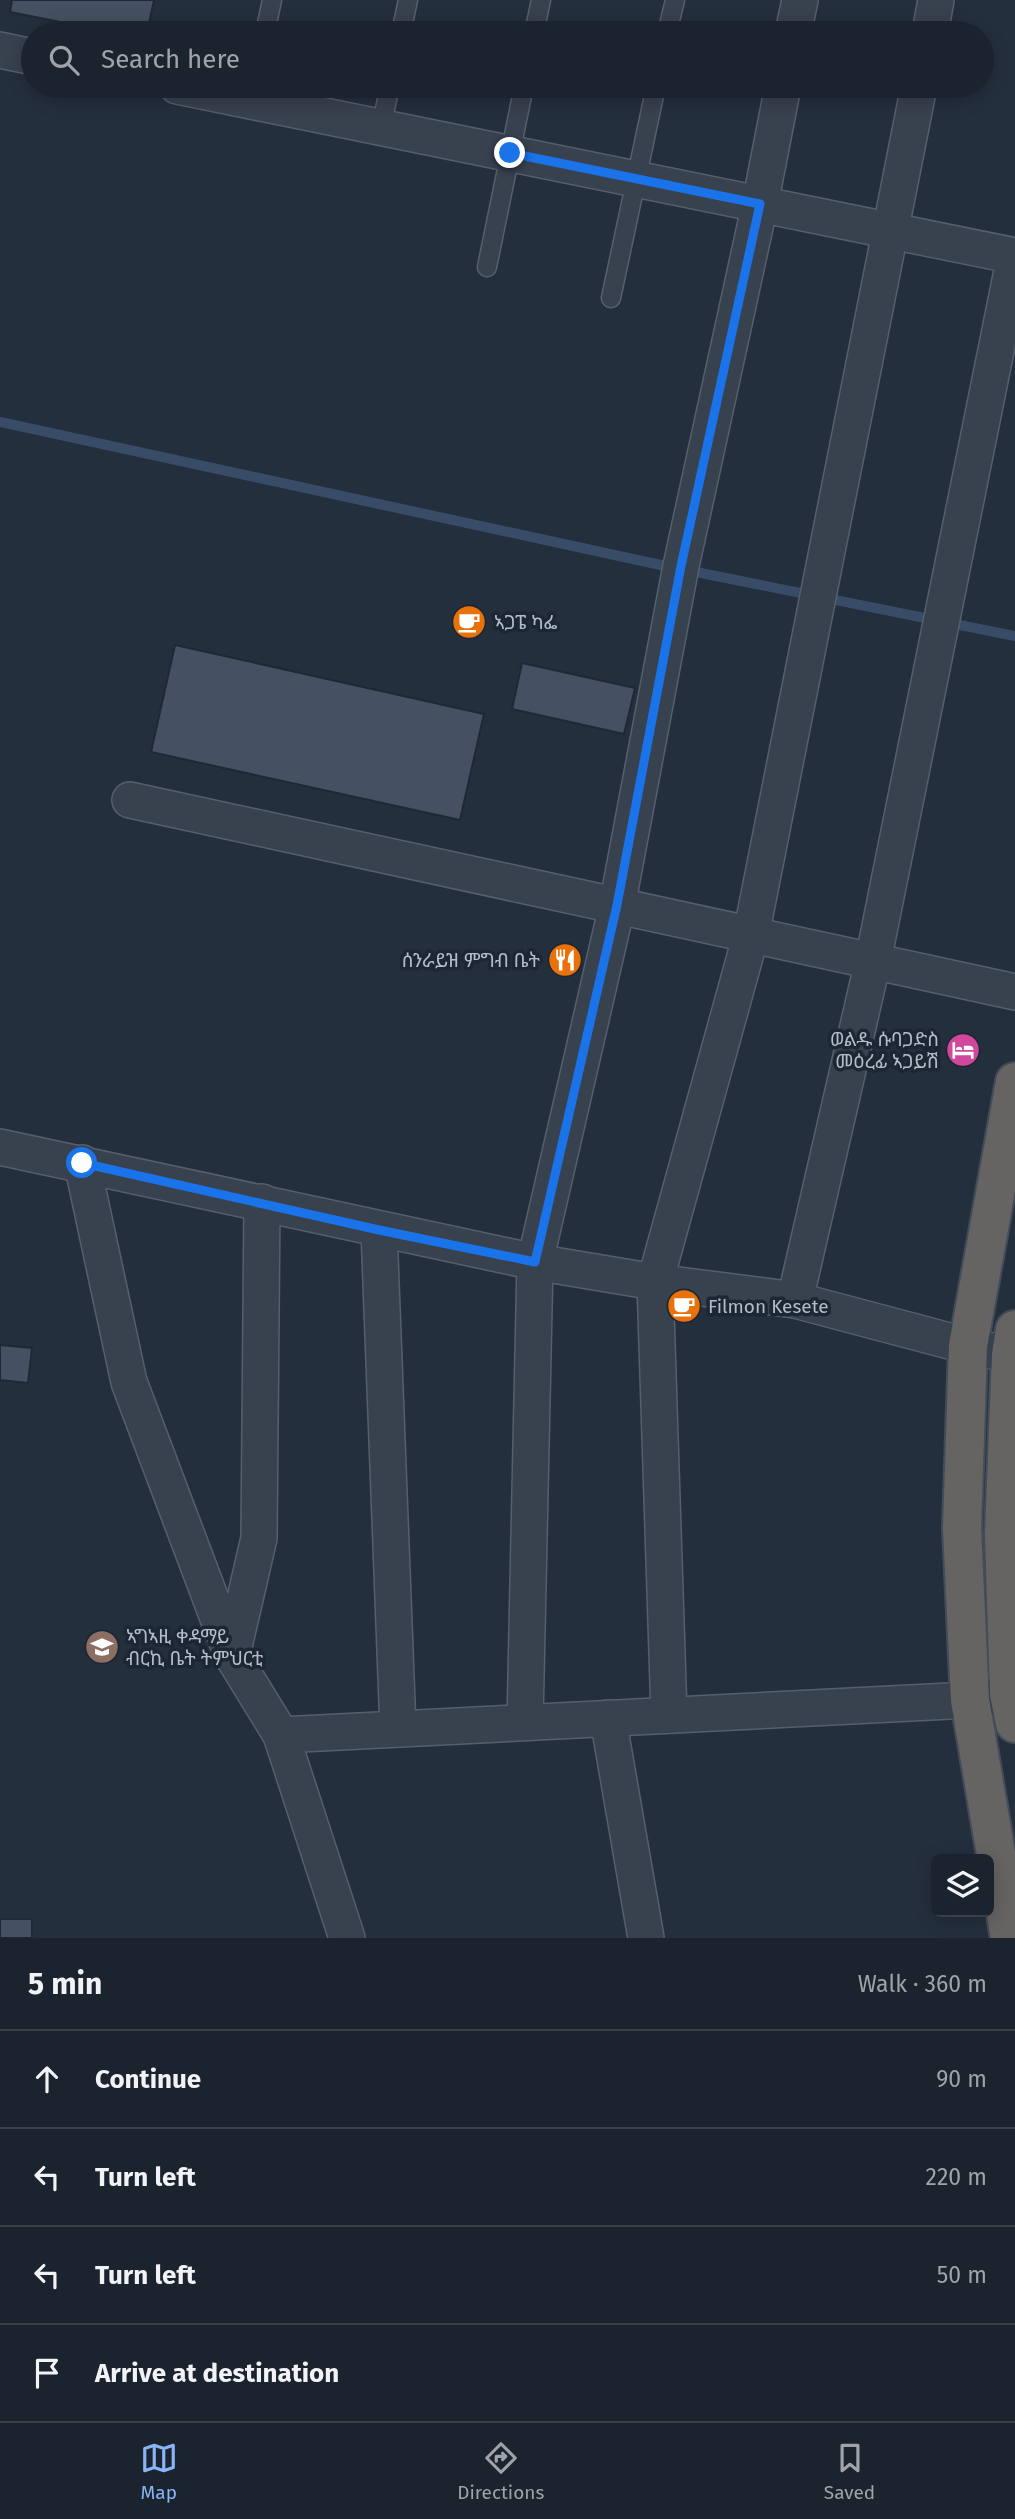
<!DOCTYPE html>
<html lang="en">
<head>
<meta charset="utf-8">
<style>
	:root { --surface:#1b232e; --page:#242b36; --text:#f1f3f6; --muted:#a0a4aa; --line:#39404a; --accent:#8ab4f8 }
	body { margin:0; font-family:"Fira Sans","Noto Sans Ethiopic",sans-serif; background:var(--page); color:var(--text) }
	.controls { position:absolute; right:21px; bottom:21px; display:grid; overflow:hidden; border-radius:10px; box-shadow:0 4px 18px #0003 }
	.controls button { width:63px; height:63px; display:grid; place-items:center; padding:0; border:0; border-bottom:2px solid var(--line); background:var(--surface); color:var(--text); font:35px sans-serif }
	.stop { position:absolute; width:21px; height:21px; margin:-16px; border:5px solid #1a73e8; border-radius:50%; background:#fff }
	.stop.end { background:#1a73e8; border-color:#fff; box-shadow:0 2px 7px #0008 }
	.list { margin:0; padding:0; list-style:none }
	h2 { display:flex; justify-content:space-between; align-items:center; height:91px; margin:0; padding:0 28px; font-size:30px }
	h2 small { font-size:23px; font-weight:400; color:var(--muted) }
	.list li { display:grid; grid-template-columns:46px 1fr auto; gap:21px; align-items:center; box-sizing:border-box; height:98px; padding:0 28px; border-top:2px solid var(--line) }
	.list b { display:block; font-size:26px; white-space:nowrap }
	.list em { font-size:23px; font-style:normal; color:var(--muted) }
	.icon { flex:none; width:38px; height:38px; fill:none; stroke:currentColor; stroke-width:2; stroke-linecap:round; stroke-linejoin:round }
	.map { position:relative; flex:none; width:1015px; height:1938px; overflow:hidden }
	.search { position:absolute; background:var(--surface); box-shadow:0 4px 18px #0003; left:21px; right:21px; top:21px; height:77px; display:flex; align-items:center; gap:18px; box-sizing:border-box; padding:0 24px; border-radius:38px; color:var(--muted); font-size:26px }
	.sheet { height:483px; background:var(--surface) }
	nav { display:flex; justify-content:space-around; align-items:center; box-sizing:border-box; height:98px; border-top:2px solid var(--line); background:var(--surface); font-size:19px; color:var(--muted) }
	nav a { display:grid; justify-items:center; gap:4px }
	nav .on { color:var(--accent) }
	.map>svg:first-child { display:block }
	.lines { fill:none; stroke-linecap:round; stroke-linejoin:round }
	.stream { stroke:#394c67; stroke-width:10 }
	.building { fill:#455162; stroke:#1f2835; stroke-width:2 }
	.service-casing { stroke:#565f6c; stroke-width:21 }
	.minor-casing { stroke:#565f6c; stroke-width:38 }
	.trunk-casing { stroke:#434c59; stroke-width:42 }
	.service { stroke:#38414e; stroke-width:18 }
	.minor { stroke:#38414e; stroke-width:35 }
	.trunk { stroke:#656462; stroke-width:38 }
	.route { stroke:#1a73e8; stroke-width:9 }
	.labels { text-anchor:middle; stroke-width:7; stroke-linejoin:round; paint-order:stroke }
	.poi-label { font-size:19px; fill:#b4bcc9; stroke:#1d2633; text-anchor:start }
</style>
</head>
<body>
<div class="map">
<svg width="1015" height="1938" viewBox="0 0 1015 1938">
	<rect width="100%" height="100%" fill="#242f3e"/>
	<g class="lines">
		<!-- stream -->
		<polyline class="stream" points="0,422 656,564 1015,636"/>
	</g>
	<!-- building -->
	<g class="building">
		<polygon points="12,0 154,0 147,33 115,33 10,12"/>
		<polygon points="175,645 484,714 460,820 151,752"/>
		<polygon points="522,663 635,688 624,734 512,709"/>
		<polygon points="0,1345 32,1348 28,1383 0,1380"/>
		<rect x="0" y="1919" width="32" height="19"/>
	</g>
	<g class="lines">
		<!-- service casing -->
		<g class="service-casing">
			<g id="service">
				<polyline points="265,33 272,0"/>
				<polyline points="401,33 408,0"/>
				<polyline points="534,33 541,0"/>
				<polyline points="667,33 675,0"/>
				<polyline points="381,127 390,86"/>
				<polyline points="487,267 524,86"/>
				<polyline points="611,298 656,86"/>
			</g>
		</g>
		<!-- minor casing -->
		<g class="minor-casing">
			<g id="minor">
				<polyline points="793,33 800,0"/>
				<polyline points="930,33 936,0"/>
				<polyline points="0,50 33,57"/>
				<polyline points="177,86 1015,256 873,961 795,1300"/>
				<polyline points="130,800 1015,992"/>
				<polyline points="0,1147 535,1262 655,1282 795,1300 968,1346 1015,1356"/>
				<polyline points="82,1163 129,1382 232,1655 281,1735 347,1938"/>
				<polyline points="379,1230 398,1729"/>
				<polyline points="232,1655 259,1538 262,1202"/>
				<polyline points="669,1715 655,1282 751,935 919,86"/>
				<polyline points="608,1718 646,1938"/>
				<polyline points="525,1722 535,1262 617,906 681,566 760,204 783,86"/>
				<polyline points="281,1735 970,1700 997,1696"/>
			</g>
		</g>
		<!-- trunk casing -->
		<g class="trunk-casing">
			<g id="trunk">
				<polyline points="1015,1330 1011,1355 1004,1535 1009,1694 1015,1723"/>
				<polyline points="1010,1938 970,1700 962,1528 968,1346 1015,1082"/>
			</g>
		</g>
		<!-- service -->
		<use href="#service" class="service"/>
		<!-- minor -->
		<use href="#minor" class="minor"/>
		<!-- trunk -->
		<use href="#trunk" class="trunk"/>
	</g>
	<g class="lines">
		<!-- route -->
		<polyline class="route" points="82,1163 379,1230 535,1262 617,905 681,566 760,204 510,153"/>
	</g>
	<!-- icons -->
	<defs>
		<g id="cafe-disc" transform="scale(1.75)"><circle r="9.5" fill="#e8710a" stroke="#1d2633"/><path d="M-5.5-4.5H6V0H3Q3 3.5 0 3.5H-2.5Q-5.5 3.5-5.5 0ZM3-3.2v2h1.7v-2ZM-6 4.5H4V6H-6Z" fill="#fff"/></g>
		<g id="restaurant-disc" transform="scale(1.75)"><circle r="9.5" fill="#e8710a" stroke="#1d2633"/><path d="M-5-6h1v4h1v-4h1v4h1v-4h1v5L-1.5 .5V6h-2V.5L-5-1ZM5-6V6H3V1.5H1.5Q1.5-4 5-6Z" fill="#fff"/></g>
		<g id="hotel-disc" transform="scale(1.75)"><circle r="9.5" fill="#d1479c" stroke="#1d2633"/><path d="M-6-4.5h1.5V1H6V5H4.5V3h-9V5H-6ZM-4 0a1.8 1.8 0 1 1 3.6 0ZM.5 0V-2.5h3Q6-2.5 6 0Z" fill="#fff"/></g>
		<g id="school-disc" transform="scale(1.75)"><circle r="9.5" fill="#8d6e63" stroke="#1d2633"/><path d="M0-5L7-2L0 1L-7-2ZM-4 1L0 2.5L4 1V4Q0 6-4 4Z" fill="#fff"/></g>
	</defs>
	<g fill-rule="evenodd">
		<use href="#cafe-disc" x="469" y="622"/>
		<use href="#restaurant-disc" x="565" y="960"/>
		<use href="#hotel-disc" x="963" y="1050"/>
		<use href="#cafe-disc" x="684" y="1306"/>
		<use href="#school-disc" x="102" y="1647"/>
	</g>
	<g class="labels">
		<!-- poi labels -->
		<g class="poi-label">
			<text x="494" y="629">ኣጋፔ ካፌ</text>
			<text x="540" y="967" text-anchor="end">ሰንራይዝ ምግብ ቤት</text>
			<text x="939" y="1046" text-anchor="end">ወልዱ ሱባጋድስ<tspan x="939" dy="22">መዕረፊ ኣጋይሽ</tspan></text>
			<text x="708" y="1313">Filmon Kesete</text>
			<text x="126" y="1643">ኣግኣዚ ቀዳማይ<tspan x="126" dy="22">ብርኪ ቤት ትምህርቲ</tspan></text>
		</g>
	</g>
</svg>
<div class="controls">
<button><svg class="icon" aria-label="layers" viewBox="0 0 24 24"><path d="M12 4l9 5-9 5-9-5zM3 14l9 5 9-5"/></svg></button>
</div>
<div class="stop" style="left:82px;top:1163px"></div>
<div class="stop end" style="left:510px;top:153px"></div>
<div class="search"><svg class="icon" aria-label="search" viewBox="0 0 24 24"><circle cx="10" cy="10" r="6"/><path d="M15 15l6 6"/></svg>Search here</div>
</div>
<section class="sheet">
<h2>5 min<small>Walk · 360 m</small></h2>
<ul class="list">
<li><svg class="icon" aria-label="ahead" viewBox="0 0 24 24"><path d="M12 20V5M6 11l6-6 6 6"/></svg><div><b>Continue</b></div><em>90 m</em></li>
<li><svg class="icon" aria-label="left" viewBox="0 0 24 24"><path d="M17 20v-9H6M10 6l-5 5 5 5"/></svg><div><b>Turn left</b></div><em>220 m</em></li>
<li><svg class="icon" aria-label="left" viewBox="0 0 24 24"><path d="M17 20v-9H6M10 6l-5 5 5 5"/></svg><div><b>Turn left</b></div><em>50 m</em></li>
<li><svg class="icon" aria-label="arrive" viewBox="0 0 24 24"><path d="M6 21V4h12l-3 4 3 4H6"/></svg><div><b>Arrive at destination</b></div></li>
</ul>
</section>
<nav>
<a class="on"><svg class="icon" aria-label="map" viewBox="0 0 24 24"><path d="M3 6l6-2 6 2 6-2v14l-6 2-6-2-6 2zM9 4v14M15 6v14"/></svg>Map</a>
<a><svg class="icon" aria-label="directions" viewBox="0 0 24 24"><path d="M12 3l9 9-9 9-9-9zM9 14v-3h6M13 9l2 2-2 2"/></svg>Directions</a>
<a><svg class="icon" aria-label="saved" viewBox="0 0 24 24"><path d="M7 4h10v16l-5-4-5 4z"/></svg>Saved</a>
</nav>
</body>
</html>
